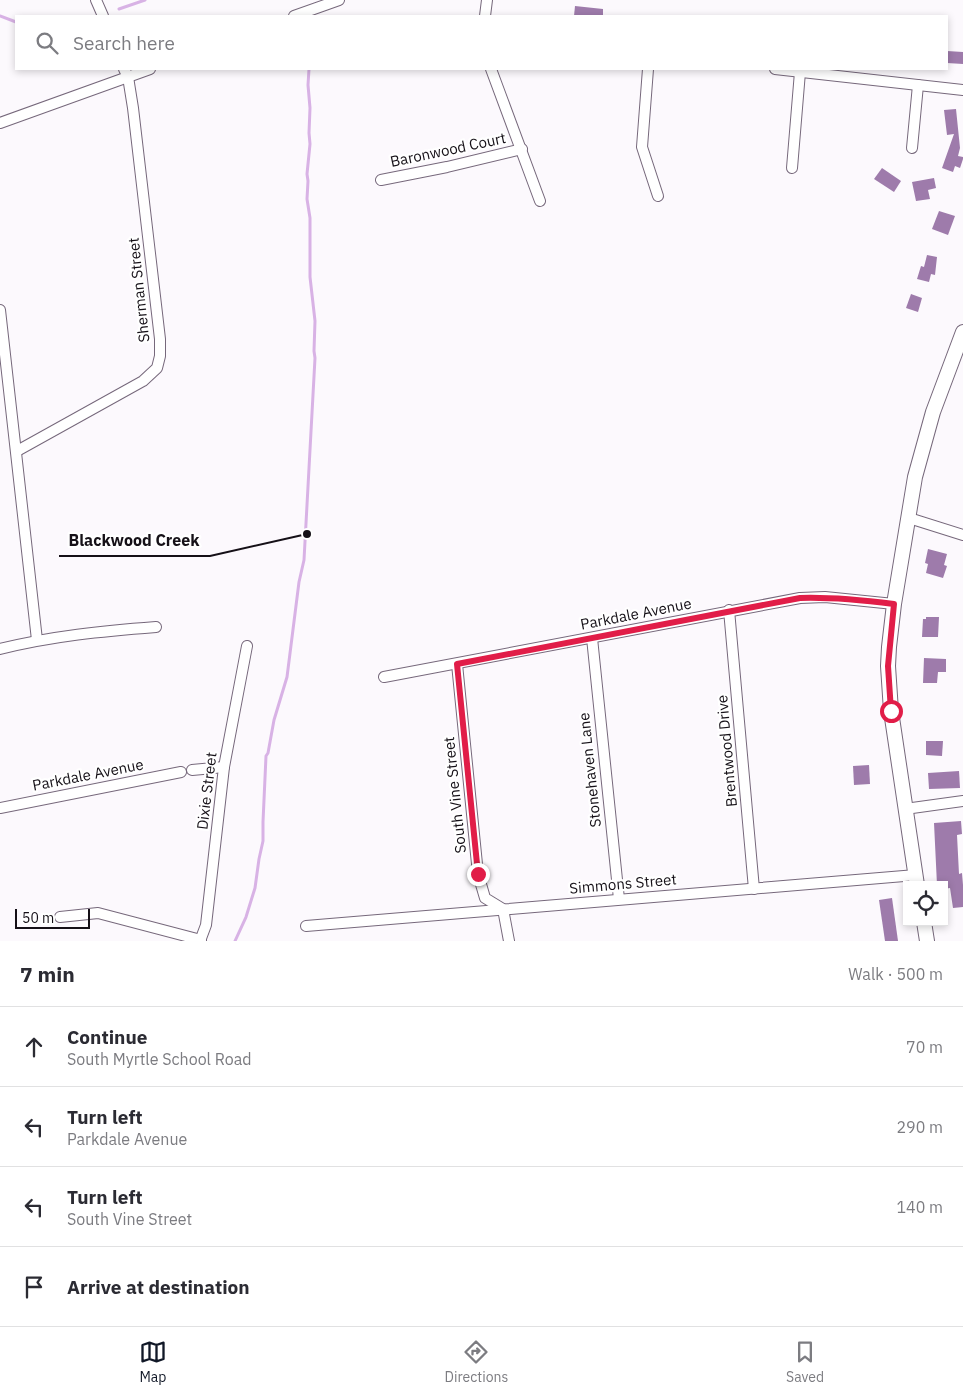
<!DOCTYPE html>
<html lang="en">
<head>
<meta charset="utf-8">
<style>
	:root { --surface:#fff; --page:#f7f7f7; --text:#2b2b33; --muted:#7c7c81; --line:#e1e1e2; --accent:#111827 }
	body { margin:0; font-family:"IBM Plex Sans",sans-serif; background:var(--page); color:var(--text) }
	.controls { position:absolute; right:15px; bottom:15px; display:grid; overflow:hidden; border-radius:0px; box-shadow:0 2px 8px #0003 }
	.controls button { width:45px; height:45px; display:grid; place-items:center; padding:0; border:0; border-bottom:1px solid var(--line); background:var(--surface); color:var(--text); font:25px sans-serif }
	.scale { position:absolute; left:15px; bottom:12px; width:75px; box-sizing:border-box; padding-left:5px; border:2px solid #151017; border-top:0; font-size:14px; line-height:18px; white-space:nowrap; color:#151017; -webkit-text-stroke:4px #fff; paint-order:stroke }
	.stop { position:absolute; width:15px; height:15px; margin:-11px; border:4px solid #e11d48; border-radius:50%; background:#fff }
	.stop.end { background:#e11d48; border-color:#fff; box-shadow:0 1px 5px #0008 }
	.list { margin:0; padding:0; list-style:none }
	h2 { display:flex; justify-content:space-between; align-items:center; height:65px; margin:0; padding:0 20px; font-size:21px }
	h2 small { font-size:16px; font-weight:400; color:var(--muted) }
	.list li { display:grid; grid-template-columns:32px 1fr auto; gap:15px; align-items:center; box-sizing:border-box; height:80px; padding:0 20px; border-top:1px solid var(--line) }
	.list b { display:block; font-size:19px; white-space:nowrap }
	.list p { margin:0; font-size:16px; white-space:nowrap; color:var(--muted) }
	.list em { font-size:16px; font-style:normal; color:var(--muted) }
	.icon { flex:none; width:28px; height:28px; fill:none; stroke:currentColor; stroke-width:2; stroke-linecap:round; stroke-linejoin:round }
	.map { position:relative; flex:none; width:963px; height:941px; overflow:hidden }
	.search { position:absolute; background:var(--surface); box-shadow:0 2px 8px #0003; left:15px; right:15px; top:15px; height:55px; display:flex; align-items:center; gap:12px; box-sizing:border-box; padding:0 18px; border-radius:0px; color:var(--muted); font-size:19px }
	.sheet { height:385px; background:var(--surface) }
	nav { display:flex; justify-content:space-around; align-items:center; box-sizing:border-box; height:70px; border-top:1px solid var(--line); background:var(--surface); font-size:14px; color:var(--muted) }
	nav a { display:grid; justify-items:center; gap:2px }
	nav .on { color:var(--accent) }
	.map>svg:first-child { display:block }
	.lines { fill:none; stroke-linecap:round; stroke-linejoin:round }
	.stream { stroke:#d8b2e5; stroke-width:3 }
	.building { fill:#9e7bab }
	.street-casing { stroke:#76687b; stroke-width:12 }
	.secondary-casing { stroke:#76687b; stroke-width:16 }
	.street { stroke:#fff; stroke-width:10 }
	.secondary { stroke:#fff; stroke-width:14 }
	.route { stroke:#e11d48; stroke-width:6 }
	.labels { text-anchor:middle; stroke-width:4.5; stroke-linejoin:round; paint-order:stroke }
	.street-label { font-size:15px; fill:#151017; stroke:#fff }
	.leader { fill:none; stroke:#151017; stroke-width:2 }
	.callout-dot { fill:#151017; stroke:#fff; stroke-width:2 }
	.callout-label { font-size:16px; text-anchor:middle; font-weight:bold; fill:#151017; stroke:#fff; stroke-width:4.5; stroke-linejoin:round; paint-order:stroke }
</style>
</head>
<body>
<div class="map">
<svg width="963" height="941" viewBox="0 0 963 941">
	<rect width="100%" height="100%" fill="#fcf9fd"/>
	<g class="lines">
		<!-- stream -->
		<g class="stream">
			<polyline points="119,9 145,0"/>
			<polyline points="0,16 16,22"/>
			<polyline points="235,941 246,917 255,888 259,859 263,841 263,822 266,756 268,753 274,720 287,677 299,582 304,560 315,358 314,351 315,321 310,277 310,218 307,199 308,181 307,174 310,144 309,133 310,108 308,85 309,69"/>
		</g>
	</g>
	<!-- building -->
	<g class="building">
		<polygon points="575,6 603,9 603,16 574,16"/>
		<polygon points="947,51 963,52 963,64 947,63"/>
		<polygon points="956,109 960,148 958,156 963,157 963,159 960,168 955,166 953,172 942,168 954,134 947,135 944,110"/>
		<polygon points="882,168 901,181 894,192 874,179"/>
		<polygon points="934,178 936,188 928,190 930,199 916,201 912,182"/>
		<polygon points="939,211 955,216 948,235 932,229"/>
		<polygon points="927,255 937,257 935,275 931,274 929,282 917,279 921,266 924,267"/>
		<polygon points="911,294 922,298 918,312 906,308"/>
		<polygon points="928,549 947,554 944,565 947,566 943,578 926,573 928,564 925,563"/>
		<polygon points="926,617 939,617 938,637 922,637 923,619 926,619"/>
		<polygon points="924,658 946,659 946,672 938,672 937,683 923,683"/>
		<polygon points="926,741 943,741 942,756 926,755"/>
		<polygon points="869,765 870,784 854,785 853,766"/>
		<polygon points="959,771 960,788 929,789 928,773"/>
		<polygon points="961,821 962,834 957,835 959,874 962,873 963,885 963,907 953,908 950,888 944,889 944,885 937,885 934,823"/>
		<polygon points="892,898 898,941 885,941 879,900"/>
	</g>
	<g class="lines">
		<!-- street casing -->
		<g class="street-casing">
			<g id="street">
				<polyline points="96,0 103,16"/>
				<polyline points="294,16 339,0"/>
				<polyline points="485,16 487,0"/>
				<polyline points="491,69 540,201"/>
				<polyline points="648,69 642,147 658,196"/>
				<polyline points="775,69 963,90"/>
				<polyline points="0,123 150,69"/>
				<polyline points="912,148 918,85"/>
				<polyline points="792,168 800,72"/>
				<polyline points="381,180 447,167 522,149"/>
				<polyline points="0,310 37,640"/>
				<polyline points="17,451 143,381 157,368 160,356 160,339 133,108 128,77 124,69"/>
				<polyline points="909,518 963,535"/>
				<polyline points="729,610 754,889"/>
				<polyline points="592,638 619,899"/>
				<path d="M0 649C52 636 103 631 156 627"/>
				<polyline points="457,664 478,874 485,898 503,909 509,941"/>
				<polyline points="384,677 800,598 825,597 894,604"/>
				<polyline points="192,770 224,767"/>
				<polyline points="0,808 181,772"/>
				<polyline points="905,809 963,801"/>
				<polyline points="60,917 98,913 201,940"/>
				<polyline points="306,926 916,875"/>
				<polyline points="200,941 206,925 224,767 247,646"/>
			</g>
		</g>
		<!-- secondary casing -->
		<g class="secondary-casing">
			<g id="secondary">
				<polyline points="917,885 891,711 888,666 889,647 894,604 915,477 933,412 963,332"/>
				<polyline points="924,922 927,941"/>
			</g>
		</g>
		<!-- street -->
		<use href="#street" class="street"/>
		<!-- secondary -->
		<use href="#secondary" class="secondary"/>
	</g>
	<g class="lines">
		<!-- route -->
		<path class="route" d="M478 874 457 664 800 598C832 597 862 600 894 604L888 666 891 711"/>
	</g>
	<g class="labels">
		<!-- street labels -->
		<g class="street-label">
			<text transform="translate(448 150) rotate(-12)" y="5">Baronwood Court</text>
			<text transform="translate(139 290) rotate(-96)" y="5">Sherman Street</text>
			<text transform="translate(636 614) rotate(-11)" y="5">Parkdale Avenue</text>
			<text transform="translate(727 751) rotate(-95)" y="5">Brentwood Drive</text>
			<text transform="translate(590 770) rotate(-96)" y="5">Stonehaven Lane</text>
			<text transform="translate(88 775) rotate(-11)" y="5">Parkdale Avenue</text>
			<text transform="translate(207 791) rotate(-83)" y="5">Dixie Street</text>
			<text transform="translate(455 795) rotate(-96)" y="5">South Vine Street</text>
			<text transform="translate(623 884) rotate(-5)" y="5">Simmons Street</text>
		</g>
	</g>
	<!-- callouts -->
	<path class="leader" d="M307 534L210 556H59"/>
	<circle class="callout-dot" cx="307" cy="534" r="5"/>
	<g class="callout-label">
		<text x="134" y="546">Blackwood Creek</text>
	</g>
</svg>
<div class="controls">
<button><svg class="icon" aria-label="locate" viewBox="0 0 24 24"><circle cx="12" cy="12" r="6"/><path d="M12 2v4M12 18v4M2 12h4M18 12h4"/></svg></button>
</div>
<div class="scale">50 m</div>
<div class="stop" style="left:891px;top:711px"></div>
<div class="stop end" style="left:478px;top:874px"></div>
<div class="search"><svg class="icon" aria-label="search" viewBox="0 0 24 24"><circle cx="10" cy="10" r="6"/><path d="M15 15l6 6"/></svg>Search here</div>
</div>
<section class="sheet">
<h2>7 min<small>Walk · 500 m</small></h2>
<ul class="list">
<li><svg class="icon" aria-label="ahead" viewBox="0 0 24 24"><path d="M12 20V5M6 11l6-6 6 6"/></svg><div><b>Continue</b><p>South Myrtle School Road</p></div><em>70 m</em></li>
<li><svg class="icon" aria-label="left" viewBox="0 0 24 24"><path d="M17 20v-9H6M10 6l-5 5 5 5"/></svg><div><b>Turn left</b><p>Parkdale Avenue</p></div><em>290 m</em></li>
<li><svg class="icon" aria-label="left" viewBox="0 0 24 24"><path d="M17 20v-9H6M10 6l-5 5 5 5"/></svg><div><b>Turn left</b><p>South Vine Street</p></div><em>140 m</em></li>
<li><svg class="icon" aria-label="arrive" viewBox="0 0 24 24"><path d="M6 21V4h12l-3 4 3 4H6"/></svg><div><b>Arrive at destination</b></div></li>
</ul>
</section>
<nav>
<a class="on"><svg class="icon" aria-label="map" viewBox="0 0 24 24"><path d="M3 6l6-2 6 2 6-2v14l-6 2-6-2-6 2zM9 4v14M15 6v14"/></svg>Map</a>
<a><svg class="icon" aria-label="directions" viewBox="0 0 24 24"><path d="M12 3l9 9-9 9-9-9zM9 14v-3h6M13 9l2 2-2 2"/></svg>Directions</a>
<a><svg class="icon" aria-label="saved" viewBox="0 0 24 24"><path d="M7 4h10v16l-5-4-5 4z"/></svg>Saved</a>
</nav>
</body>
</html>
